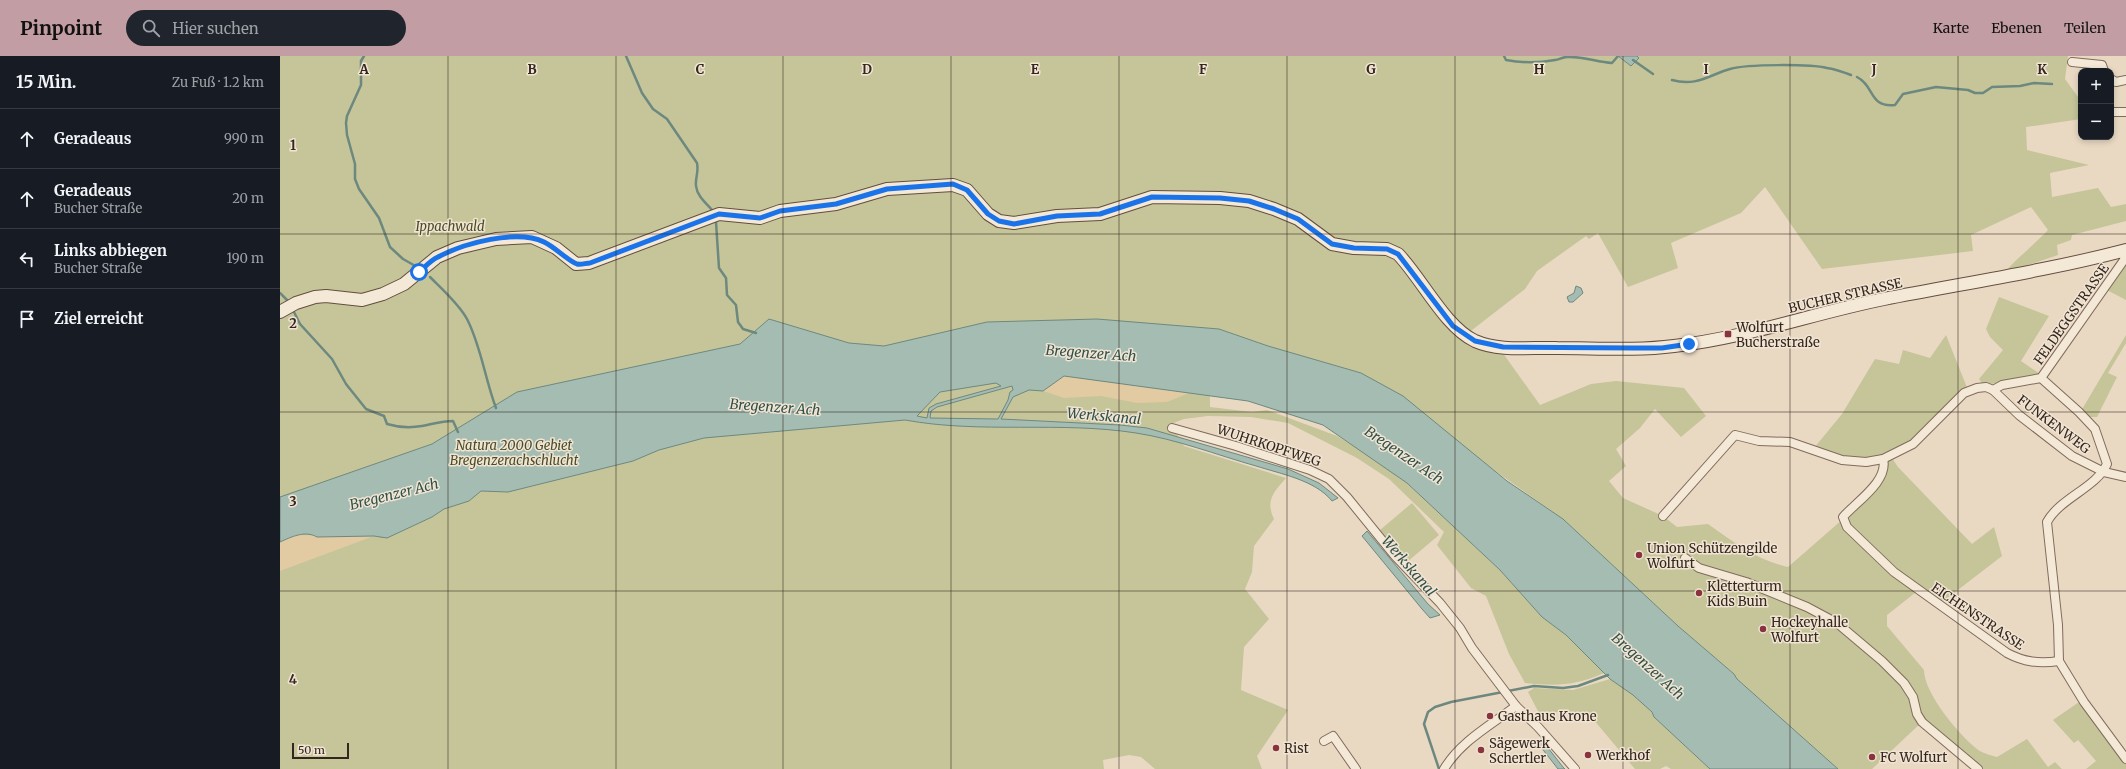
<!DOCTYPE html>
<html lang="de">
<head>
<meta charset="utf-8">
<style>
	:root { --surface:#171b24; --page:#20242c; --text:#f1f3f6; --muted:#9ea1a6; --line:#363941; --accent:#c29da3 }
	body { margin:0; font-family:Merriweather,serif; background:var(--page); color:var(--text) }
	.controls { position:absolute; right:12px; top:12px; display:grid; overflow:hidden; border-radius:8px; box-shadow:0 2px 6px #0003 }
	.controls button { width:36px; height:36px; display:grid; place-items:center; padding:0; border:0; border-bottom:1px solid var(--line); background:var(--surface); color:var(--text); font:20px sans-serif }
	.scale { position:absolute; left:12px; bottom:10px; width:57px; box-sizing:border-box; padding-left:4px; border:2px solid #33261f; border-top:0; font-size:11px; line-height:14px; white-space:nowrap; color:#33261f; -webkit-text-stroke:3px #f1e4d2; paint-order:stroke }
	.stop { position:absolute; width:12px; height:12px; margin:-9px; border:3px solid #1a73e8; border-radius:50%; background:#fff }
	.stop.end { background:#1a73e8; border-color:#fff; box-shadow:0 1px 4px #0008 }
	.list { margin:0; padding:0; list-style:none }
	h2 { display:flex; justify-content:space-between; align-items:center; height:52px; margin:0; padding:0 16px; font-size:17px }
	h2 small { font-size:13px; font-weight:400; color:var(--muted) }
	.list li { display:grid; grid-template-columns:26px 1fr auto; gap:12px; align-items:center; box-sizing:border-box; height:60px; padding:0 16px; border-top:1px solid var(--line) }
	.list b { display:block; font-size:15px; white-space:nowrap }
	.list p { margin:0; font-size:13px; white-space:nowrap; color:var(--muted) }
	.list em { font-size:13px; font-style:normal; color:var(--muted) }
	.icon { flex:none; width:22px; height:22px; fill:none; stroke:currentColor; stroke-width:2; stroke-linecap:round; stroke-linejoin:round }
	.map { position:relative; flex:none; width:1846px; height:713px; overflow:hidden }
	header { display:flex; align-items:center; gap:24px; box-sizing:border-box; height:56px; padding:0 20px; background:var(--accent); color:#111 }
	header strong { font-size:19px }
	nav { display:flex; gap:22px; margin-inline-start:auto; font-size:14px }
	.search { width:280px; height:36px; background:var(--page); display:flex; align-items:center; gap:10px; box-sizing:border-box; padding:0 14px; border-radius:22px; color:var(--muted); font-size:15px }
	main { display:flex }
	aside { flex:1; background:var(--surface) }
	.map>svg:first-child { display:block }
	.green { fill:#c5c599 }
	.sand { fill:#e2caa3 }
	.water { fill:#a5bcb3; stroke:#6d897f; fill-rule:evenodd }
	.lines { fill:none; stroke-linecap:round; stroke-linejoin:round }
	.stream { stroke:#6d897f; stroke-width:2.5 }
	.street-casing { stroke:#816b5c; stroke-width:10 }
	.secondary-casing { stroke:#634d3f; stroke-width:14 }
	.street { stroke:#f4e8d6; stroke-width:8 }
	.secondary { stroke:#f4e8d6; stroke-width:12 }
	.route { stroke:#1a73e8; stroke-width:5 }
	.grid { fill:none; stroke:#33261f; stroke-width:1; stroke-opacity:0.55 }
	.poi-dot { fill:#89333e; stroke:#f1e4d2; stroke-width:1.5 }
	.labels { text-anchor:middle; stroke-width:3; stroke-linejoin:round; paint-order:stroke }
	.park-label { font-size:13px; font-style:italic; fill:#484d27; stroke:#f1e4d2 }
	.street-label { font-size:13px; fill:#33261f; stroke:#f1e4d2 }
	.poi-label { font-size:13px; fill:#33261f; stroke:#f1e4d2; text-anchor:start }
	.water-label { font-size:14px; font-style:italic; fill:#2f514b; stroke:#f1e4d2 }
	.grid-label { font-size:13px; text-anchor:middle; font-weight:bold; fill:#33261f; stroke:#f1e4d2; stroke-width:3; stroke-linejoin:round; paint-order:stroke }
</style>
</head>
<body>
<header>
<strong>Pinpoint</strong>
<div class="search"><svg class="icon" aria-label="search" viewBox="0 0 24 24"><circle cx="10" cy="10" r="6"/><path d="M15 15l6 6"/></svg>Hier suchen</div>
<nav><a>Karte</a><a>Ebenen</a><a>Teilen</a></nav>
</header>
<main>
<aside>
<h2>15 Min.<small>Zu Fuß · 1.2 km</small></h2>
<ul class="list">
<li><svg class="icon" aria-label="ahead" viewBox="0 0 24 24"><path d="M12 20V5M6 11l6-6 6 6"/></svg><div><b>Geradeaus</b></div><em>990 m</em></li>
<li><svg class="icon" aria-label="ahead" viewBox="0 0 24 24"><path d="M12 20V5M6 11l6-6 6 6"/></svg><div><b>Geradeaus</b><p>Bucher Straße</p></div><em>20 m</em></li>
<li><svg class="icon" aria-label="left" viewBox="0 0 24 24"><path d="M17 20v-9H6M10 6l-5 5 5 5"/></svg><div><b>Links abbiegen</b><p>Bucher Straße</p></div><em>190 m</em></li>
<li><svg class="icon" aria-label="arrive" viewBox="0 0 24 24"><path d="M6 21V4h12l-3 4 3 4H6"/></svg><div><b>Ziel erreicht</b></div></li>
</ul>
</aside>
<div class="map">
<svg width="1846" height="713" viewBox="0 0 1846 713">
	<rect width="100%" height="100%" fill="#e9d9c3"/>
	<!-- green -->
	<g class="green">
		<path d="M0 0H1788L1785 23 1801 45V63L1746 71 1747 94 1809 109 1770 117 1772 141 1818 132 1831 151 1846 148V165L1792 179 1791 184 1777 189 1778 199 1745 210V214H1727C1728 211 1763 180 1768 174L1751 151 1691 179 1693 195 1542 213 1485 131 1461 157 1391 187 1398 212 1348 231 1318 177 1309 183 1306 180 1257 215 1245 233 1183 281 1220 293 1260 349 1311 328 1336 325 1404 332 1426 360 1401 381 1375 353 1360 372 1336 393 1346 410 1329 425 1343 442 1383 460 1397 471 1428 468C1454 486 1476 504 1508 511L1563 463 1601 422 1603 402H1563L1534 392 1562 358 1595 303 1619 308 1623 294 1650 302 1666 279 1688 334 1632 387 1610 399 1618 411 1692 488 1714 471 1722 500 1661 547 1640 533 1607 559V570L1644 614C1644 637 1679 679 1697 693 1702 697 1710 699 1717 701L1747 683 1768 711 1775 706 1782 713H1699L1643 665 1592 713H1558L1457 623 1454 618 1398 570 1283 463 1074 315 988 290 939 273 929 272 930 351 972 356 987 354 1057 380 1085 397 1127 427 1220 514 1262 561 1286 579 1324 617C1295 630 1277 630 1245 627L1229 598 1206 540 1191 532 1157 489 1164 476 1109 423 1077 402 1008 367 971 361 928 360 904 363 891 368 904 390 1006 422C994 436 985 444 994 463L974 490 972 516 965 533 989 563 964 591 961 634 1008 654 977 700 982 713H875L861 701 849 699 823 704 824 713H0Z"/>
		<polygon points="1846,206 1846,244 1825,233"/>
		<polygon points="1719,241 1769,260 1741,305 1760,318 1756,322 1703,329 1699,323 1723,294 1710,281 1706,273"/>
		<polygon points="1846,279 1846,287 1828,317 1837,321 1817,361 1809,361 1801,355"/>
		<polygon points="1132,447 1159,479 1127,506 1100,474"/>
		<path d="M1330 623C1342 631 1370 647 1374 661L1430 713H1391L1386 710 1380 713H1355L1308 657 1273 656 1260 659 1248 636 1254 632 1293 634Z"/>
		<polygon points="1802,644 1846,704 1846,713 1806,713 1816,705 1798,684 1794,687 1773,664"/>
	</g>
	<!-- sand -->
	<g class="sand">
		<polygon points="784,320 909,337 887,346 857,347 821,340 784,342 763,335"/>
		<polygon points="16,479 94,480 0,515 0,486"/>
	</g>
	<!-- water -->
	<g class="water">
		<polygon points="1338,0 1357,0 1359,2 1351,10"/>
		<polygon points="1296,230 1301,232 1303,237 1293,246 1289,246 1287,241 1294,237"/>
		<path d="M489 263 569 287 604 290 707 266 817 263 939 273 988 290 1081 317 1123 340 1227 425 1283 463 1398 570 1454 618 1457 623 1558 713H1430L1374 661 1372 656 1353 639 1330 623 1286 579 1262 561 1220 514 1127 427 1043 369 968 345 784 320 763 335 749 334 733 341 721 363 840 369 867 372 1008 413 1039 427 1058 442 1052 445C1035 424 1001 418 976 410 937 399 896 383 856 377 780 365 701 378 625 364L424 382 379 394 353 405 228 436 201 435 189 445 164 453 152 461 107 482 94 480 37 481C25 474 11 481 0 486V441L152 388 237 336 460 288ZM716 327 721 330 656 348 649 352 647 362 637 360 660 336ZM732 330 733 334 730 336 728 344 718 363 650 362 651 355 657 351Z"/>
		<polygon points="1087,475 1148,548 1160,559 1150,562 1142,553 1082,480"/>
		<polygon points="1261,683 1283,711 1285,713 1278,713 1257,686"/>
	</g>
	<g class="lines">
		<!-- stream -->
		<g class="stream">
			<polyline points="84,0 81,5 81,29 67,60 66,67 67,79 75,108 75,123 79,133 99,162 110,191 123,203 139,212"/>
			<path d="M346 0 362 37 373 53 387 63 417 107C419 116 415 122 416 130 417 140 426 147 432 154"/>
			<path d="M1224 0 1226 4C1242 7 1258 7 1275 4 1279 4 1282 1 1287 1 1302 0 1317 6 1332 7L1338 0"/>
			<polyline points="1353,4 1373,18"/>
			<path d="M1577 21C1595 30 1589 52 1615 49L1623 38 1656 31 1688 34 1695 37H1703L1712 31 1740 30 1754 27 1772 28"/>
			<path d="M1392 24C1416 31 1429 19 1450 13 1467 8 1530 8 1547 12 1555 13 1563 16 1571 19"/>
			<polyline points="436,166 439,212 446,222 447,239 456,249 458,266 463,273 476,277"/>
			<path d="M150 221C162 233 179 248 187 263 201 290 205 323 216 352"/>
			<polyline points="0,237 7,244"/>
			<path d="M14 256 20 268 52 303 66 328 86 353 104 360 107 368C117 371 130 372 142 370 153 368 162 365 173 365L178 376"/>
			<polyline points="1228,635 1254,630 1283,632 1298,630 1328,619"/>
			<polyline points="1159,713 1144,668 1148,656 1155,651 1171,646 1223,636"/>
		</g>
		<!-- street casing -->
		<g class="street-casing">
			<g id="street">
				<polyline points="1792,6 1822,9 1824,15"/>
				<polyline points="1831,23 1836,26 1846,24"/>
				<polyline points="1831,56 1846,56"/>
				<path d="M1761 322 1799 356 1815 373 1827 408C1816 432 1780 442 1767 466L1778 569 1779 605"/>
				<polyline points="1713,334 1722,329 1761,322 1844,204 1845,194"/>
				<polyline points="892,372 956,390 1030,414 1049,423 1067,441 1115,500 1160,547 1180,572 1192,592 1236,650 1258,671 1295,713"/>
				<path d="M1603 403C1609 425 1576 446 1563 461L1567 471 1614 516 1727 597C1744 606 1759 608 1779 605"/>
				<polyline points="1383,460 1455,379 1479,385 1510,386 1562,404 1586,406 1603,403 1633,388 1684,337 1697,332 1706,331 1713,334 1739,359 1792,400 1824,416 1846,421"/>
				<polyline points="1405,502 1419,512 1466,526 1527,551 1557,567 1602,605 1624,627 1633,641 1637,658 1642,666 1698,713"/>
				<polyline points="1779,605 1804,646 1846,703"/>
				<polyline points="1044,685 1053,680 1076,713"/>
				<path d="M1164 713C1181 685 1211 669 1236 650"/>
			</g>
		</g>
		<!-- secondary casing -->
		<g class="secondary-casing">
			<path id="secondary" d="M0 256 16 247 35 241 46 240 82 244 103 238 124 228 157 201 178 192 216 183 252 181 276 192 296 208 309 207 439 158 480 162 500 155 556 148 607 133 673 129 687 134 708 158 719 165 734 167 777 160 820 158 872 141 940 142 969 145 994 153 1018 163 1052 188 1074 192 1107 193 1118 198C1142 223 1165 271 1195 285 1220 296 1251 291 1277 292 1316 292 1356 295 1394 290 1466 282 1534 257 1604 243 1685 227 1766 215 1846 194"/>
		</g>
		<!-- street -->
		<use href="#street" class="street"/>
		<!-- secondary -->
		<use href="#secondary" class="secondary"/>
	</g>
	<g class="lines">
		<!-- route -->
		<path class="route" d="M139 216C145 211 151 204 158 201 184 187 237 173 264 186 275 191 288 205 297 208 301 209 306 207 310 207L439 158 480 162 500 155 556 148 607 133 673 128 687 134 708 158 719 165 734 168 777 160 820 158 872 141 940 142 969 145 994 153 1018 163 1052 188 1074 192 1107 193 1118 198 1173 270 1195 285 1223 291 1354 292H1382L1409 288"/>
	</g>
	<!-- grid -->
	<path class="grid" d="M168 0V713M336 0V713M503 0V713M671 0V713M839 0V713M1007 0V713M1175 0V713M1343 0V713M1510 0V713M1678 0V713M0 178H1846M0 356H1846M0 535H1846"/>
	<!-- markers -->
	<g class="poi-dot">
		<rect x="1444" y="274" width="8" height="8" rx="2"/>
		<circle cx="1359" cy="499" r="4"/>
		<circle cx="1419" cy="537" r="4"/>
		<circle cx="1483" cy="573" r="4"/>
		<circle cx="1210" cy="660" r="4"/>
		<circle cx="996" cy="692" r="4"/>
		<circle cx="1201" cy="694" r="4"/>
		<circle cx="1308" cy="699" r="4"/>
		<circle cx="1592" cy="701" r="4"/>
	</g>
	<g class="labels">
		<!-- park labels -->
		<g class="park-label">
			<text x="170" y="175">Ippachwald</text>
			<text x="234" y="394">Natura 2000 Gebiet<tspan x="234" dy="15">Bregenzerachschlucht</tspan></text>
		</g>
		<!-- street labels -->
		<g class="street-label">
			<text transform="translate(1565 239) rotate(-13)" y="5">BUCHER STRASSE</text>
			<text transform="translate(1791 258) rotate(-55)" y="5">FELDEGGSTRASSE</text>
			<text transform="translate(1774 368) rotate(37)" y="5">FUNKENWEG</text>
			<text transform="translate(989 389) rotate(18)" y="5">WUHRKOPFWEG</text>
			<text transform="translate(1698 560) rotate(34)" y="5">EICHENSTRASSE</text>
		</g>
		<!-- poi labels -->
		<g class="poi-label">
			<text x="1456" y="276">Wolfurt<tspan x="1456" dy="15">Bucherstraße</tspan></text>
			<text x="1367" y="497">Union Schützengilde<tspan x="1367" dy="15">Wolfurt</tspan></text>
			<text x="1427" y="535">Kletterturm<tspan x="1427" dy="15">Kids Buin</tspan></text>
			<text x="1491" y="571">Hockeyhalle<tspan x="1491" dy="15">Wolfurt</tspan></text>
			<text x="1218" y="665">Gasthaus Krone</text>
			<text x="1209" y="692">Sägewerk<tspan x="1209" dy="15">Schertler</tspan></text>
			<text x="1004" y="697">Rist</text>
			<text x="1316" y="704">Werkhof</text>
			<text x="1600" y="706">FC Wolfurt</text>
		</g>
		<!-- water labels -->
		<g class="water-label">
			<text transform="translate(811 297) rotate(4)" y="5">Bregenzer Ach</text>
			<text transform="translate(495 351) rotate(4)" y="5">Bregenzer Ach</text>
			<text transform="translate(824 360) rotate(5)" y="5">Werkskanal</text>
			<text transform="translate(1124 399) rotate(34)" y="5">Bregenzer Ach</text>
			<text transform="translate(114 438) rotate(-14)" y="5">Bregenzer Ach</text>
			<text transform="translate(1129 510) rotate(49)" y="5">Werkskanal</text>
			<text transform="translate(1368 610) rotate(42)" y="5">Bregenzer Ach</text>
		</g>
	</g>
	<g class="grid-label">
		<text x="84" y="18">A</text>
		<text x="252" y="18">B</text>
		<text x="420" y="18">C</text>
		<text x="587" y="18">D</text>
		<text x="755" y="18">E</text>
		<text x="923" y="18">F</text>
		<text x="1091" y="18">G</text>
		<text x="1259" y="18">H</text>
		<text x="1426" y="18">I</text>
		<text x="1594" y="18">J</text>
		<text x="1762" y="18">K</text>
		<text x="13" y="94">1</text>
		<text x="13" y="272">2</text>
		<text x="13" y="450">3</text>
		<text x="13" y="628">4</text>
	</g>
</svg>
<div class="controls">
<button>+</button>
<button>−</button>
</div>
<div class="scale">50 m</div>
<div class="stop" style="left:139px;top:216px"></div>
<div class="stop end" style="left:1409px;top:288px"></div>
</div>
</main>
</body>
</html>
